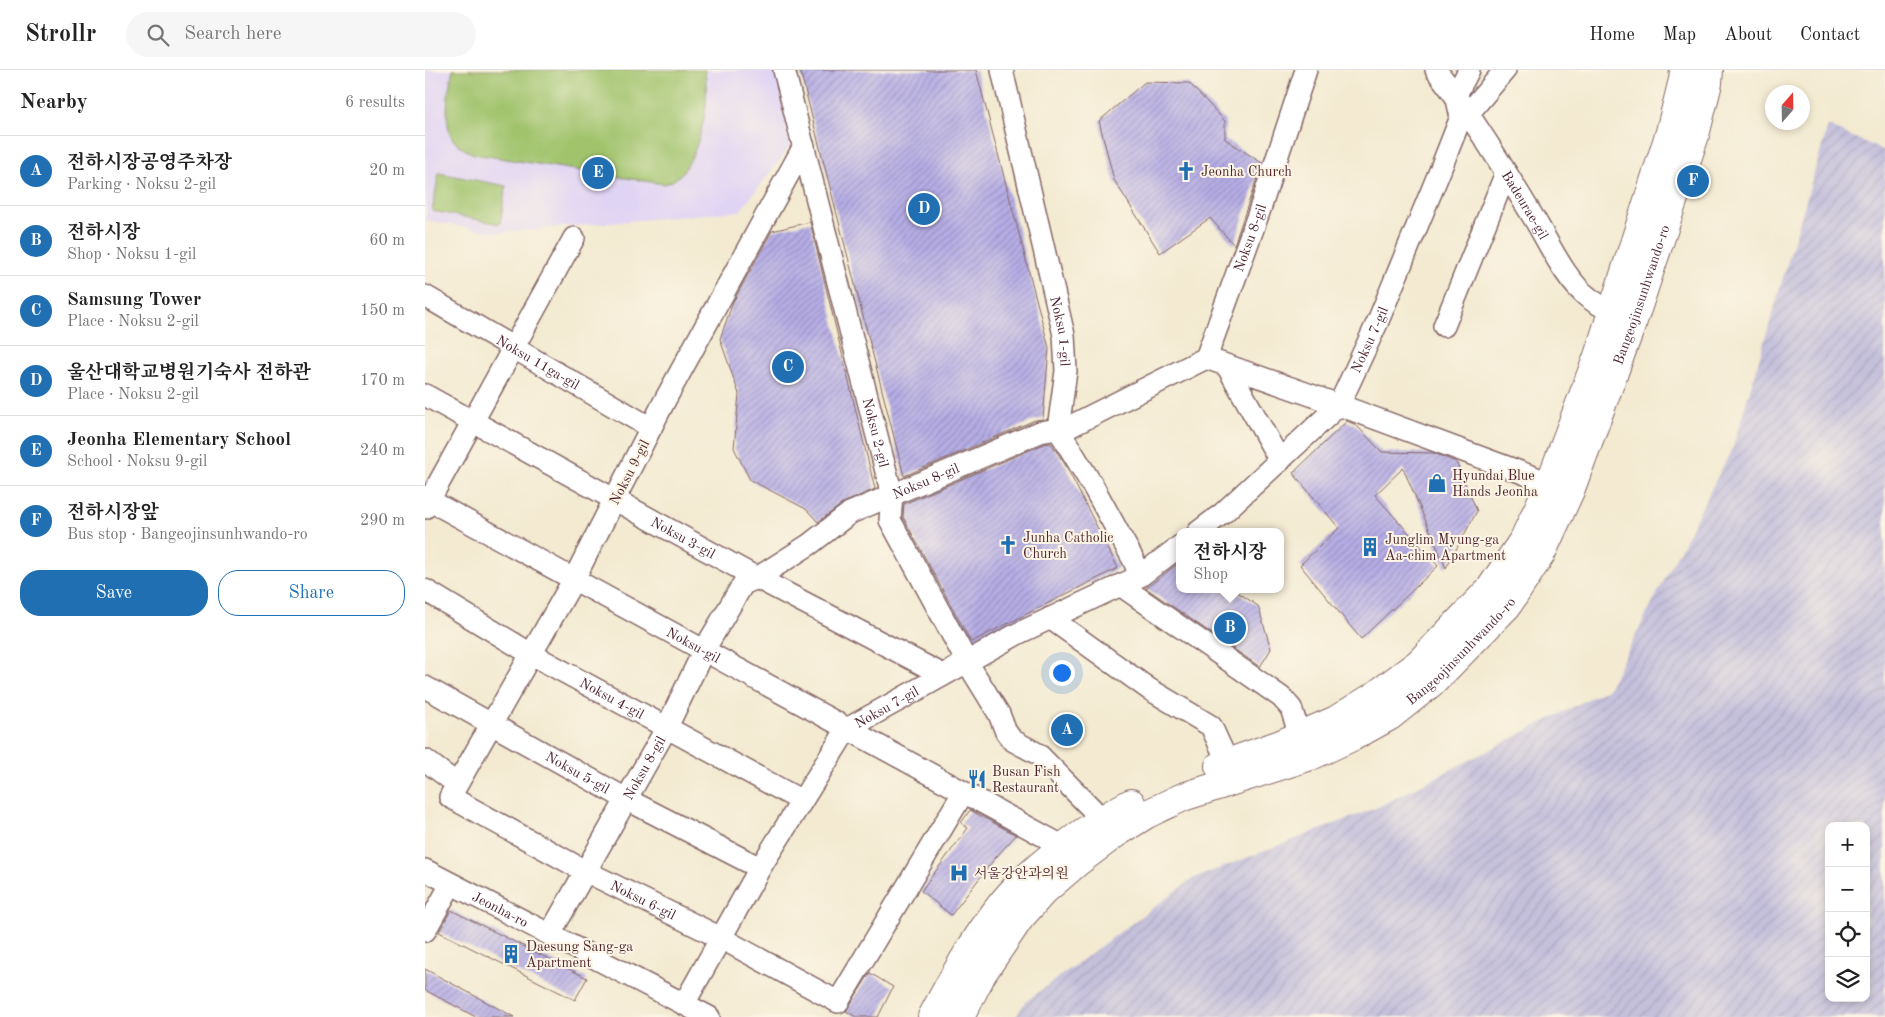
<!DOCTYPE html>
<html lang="en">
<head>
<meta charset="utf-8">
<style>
	:root { --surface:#fff; --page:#f6f6f6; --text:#222; --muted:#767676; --line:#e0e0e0; --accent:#1f6fb2 }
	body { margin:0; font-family:"Old Standard TT","Noto Serif KR",serif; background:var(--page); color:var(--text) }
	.controls { position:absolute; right:15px; bottom:15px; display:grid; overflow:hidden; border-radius:10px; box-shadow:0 2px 8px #0003 }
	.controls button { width:45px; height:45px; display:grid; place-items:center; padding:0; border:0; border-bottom:1px solid var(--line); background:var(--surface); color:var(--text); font:25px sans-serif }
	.compass { position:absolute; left:1340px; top:15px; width:45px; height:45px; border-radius:50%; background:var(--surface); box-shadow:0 2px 8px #0003; rotate:20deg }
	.you { position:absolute; left:636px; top:602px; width:18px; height:18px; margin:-12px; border:4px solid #fff; border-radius:50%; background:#1a73e8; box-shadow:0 0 0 8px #1a73e833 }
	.badge { display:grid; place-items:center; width:32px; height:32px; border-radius:50%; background:var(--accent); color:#fff; font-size:16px; font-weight:700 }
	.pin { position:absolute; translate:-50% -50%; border:2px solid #fff; box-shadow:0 1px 5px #0006 }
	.popup { position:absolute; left:751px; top:458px; width:108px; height:65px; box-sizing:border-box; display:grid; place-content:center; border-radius:10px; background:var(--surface); filter:drop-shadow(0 1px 4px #0005); font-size:16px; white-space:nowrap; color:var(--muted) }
	.popup b { font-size:19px; color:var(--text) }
	.popup::after { content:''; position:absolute; left:50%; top:100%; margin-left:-10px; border:10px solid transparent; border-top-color:var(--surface) }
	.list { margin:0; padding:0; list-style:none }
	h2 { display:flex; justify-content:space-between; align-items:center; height:65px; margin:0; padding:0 20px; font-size:21px }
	h2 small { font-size:16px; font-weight:400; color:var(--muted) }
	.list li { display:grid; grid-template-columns:32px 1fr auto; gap:15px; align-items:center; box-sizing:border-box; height:70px; padding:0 20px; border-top:1px solid var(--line) }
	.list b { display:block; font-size:19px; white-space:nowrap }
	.list p { margin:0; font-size:16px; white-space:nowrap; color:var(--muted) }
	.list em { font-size:16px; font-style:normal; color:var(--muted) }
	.actions { display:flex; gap:10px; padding:15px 20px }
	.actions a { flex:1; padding:11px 0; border:1px solid var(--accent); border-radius:20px; text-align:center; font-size:18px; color:var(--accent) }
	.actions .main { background:var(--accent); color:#fff }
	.icon { flex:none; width:28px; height:28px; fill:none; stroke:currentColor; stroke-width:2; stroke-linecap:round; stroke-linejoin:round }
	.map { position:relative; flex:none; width:1460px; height:947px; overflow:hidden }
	header { display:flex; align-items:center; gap:30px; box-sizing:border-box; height:70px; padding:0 25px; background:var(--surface); border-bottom:1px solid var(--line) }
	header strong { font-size:24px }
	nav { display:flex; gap:28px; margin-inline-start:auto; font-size:18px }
	.search { width:350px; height:45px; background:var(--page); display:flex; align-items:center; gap:12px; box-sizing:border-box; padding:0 18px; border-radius:28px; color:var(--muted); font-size:19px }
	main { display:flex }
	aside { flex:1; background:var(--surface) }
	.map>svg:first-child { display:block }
	.built { fill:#e0d4f4 }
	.industrial { fill:url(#industrial-furrows); fill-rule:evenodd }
	.park { fill:#a0c36c; stroke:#75714c }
	.building { fill:url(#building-hatch) }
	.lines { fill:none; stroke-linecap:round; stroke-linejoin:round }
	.minor-casing { stroke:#856665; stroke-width:24 }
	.major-casing { stroke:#856665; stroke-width:30 }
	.minor { stroke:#fff; stroke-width:21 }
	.major { stroke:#fff; stroke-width:28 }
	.labels { text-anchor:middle; stroke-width:4; stroke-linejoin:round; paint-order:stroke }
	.poi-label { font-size:14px; fill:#4a1f2b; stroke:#fcf5e5; text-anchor:start }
	.street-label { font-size:14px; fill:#4a1f2b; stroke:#fcf5e5 }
</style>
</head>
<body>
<header>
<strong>Strollr</strong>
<div class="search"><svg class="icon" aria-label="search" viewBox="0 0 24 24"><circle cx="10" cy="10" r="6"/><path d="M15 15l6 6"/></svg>Search here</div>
<nav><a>Home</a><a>Map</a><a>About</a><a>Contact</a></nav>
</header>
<main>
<aside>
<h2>Nearby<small>6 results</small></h2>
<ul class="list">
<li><span class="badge">A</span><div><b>전하시장공영주차장</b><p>Parking · Noksu 2-gil</p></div><em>20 m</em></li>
<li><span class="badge">B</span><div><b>전하시장</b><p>Shop · Noksu 1-gil</p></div><em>60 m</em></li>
<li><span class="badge">C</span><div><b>Samsung Tower</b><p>Place · Noksu 2-gil</p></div><em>150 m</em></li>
<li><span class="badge">D</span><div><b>울산대학교병원기숙사 전하관</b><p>Place · Noksu 2-gil</p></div><em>170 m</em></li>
<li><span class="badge">E</span><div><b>Jeonha Elementary School</b><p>School · Noksu 9-gil</p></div><em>240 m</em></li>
<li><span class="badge">F</span><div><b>전하시장앞</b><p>Bus stop · Bangeojinsunhwando-ro</p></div><em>290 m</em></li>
</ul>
<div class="actions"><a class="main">Save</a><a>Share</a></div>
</aside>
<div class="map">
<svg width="1460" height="947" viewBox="0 0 1460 947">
	<defs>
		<pattern id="industrial-furrows" width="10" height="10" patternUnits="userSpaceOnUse" patternTransform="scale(1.25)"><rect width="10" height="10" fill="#c4c0db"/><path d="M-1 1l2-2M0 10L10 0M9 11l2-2" fill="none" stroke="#aaa5bc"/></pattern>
		<pattern id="building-hatch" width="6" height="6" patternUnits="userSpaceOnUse" patternTransform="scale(1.25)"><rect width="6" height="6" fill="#b6aee6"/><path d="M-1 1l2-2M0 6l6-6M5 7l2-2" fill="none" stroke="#968dbb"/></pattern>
	</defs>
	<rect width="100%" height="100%" fill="#fcf5e5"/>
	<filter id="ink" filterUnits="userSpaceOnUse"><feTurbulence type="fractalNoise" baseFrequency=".02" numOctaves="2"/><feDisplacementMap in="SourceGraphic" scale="10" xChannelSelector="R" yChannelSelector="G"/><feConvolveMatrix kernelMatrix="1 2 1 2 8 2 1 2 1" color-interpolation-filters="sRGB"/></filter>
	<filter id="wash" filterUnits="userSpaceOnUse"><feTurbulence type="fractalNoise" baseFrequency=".0096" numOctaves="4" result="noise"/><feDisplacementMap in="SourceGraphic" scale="20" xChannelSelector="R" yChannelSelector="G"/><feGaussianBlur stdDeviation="1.12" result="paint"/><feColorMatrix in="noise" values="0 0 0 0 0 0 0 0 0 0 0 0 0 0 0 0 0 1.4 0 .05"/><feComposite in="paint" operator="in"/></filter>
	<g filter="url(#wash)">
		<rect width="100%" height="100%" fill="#f3ead1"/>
		<!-- built -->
		<polygon class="built" points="0,0 350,0 369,72 315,141 71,163 1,150"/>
		<!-- industrial -->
		<path class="industrial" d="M1403 56 1460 81V947H591L600 932 767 809 951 738 1183 619 1308 377ZM1404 756H1441V928H1404Z"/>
		<!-- park -->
		<g class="park">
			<path d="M28 0H280C281 12 282 24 281 35 278 59 266 110 239 114L49 84C42 81 31 75 27 68 18 48 23 20 28 0Z"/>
			<polygon points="14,103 81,116 75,154 7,141"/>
		</g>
		<g id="blocks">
			<!-- building -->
			<g class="building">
				<polygon points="375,0 551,0 624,278 618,349 610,350 479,406"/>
				<polygon points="720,12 764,13 800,51 800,69 837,93 809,175 785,148 735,183 689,110 674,51"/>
				<polygon points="385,152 450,419 420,432 393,452 381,439 325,410 309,378 314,324 295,269 308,232 347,161"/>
				<polygon points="922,351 931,355 957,382 1009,383 1031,392 1052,441 1021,498 978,398 950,425 1013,496 936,569 875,495 914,458 868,403"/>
				<polygon points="626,373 641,396 693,498 546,572 478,447 479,434 619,374"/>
				<polygon points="755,492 755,519 808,519 833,536 846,579 835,597 721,518"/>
				<polygon points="545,740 591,765 571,787 526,845 496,821 543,758 536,753"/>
				<polygon points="26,840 162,908 150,930 14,862"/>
				<polygon points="0,899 89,947 51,947 0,920"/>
				<polygon points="445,903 468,917 453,947 431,947 421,941"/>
			</g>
		</g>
	</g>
	<g filter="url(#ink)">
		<use href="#blocks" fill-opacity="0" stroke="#856665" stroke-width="1"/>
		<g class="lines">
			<!-- minor casing -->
			<g class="minor-casing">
				<g id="minor">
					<path id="s1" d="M359 0 467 425 465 450 542 592 574 644 581 662 587 670 613 684 677 749"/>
					<path id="s2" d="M577 0 639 265 641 301 633 359 669 418 709 491 715 506"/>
					<path id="s3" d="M1011 0C1048 47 1079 99 1110 150 1125 175 1141 211 1164 228 1175 237 1189 242 1202 246"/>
					<polyline points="1043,44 1080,0"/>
					<path id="s4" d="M379 76 240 330 149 509 25 727 160 801 296 868 413 932 538 723"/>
					<path id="s5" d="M0 226 226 358"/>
					<polyline points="1019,256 1081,103"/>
					<polyline points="781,288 914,335 1125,413"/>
					<polyline points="802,296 855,391"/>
					<path id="s6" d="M0 325 332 508 518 605"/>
					<path id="s7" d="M0 428 639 777"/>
					<polyline points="0,438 149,168"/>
					<path id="s8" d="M773 462 798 443 914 335 953 251 1014 103 1036 47 1031 25 1044 0"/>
					<polyline points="695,515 856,627 866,638 875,666"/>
					<path id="s9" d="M0 520 106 584 377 731"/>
					<polyline points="625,548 724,619 786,656 803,693"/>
					<path id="s10" d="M0 617 201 729 335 798"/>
					<polyline points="0,690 32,714"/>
					<path id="s11" d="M0 800 284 947"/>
					<polyline points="0,861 26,814"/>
					<path id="s12" d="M125 864 241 659 279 580 318 514 332 508 385 474 425 443 615 362 644 357 781 288 833 145 881 0"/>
					<path id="s13" d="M259 934 335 798 422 659 592 564 715 506 755 476"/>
				</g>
			</g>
			<!-- major casing -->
			<g class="major-casing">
				<g id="major">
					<polyline points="794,696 853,675 911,650 948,627 994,593 1065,519 1099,469 1125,413 1173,286 1245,62 1258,10 1259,0"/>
					<path d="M507 947C527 909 548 871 575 836 603 800 665 754 706 733"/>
					<path id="s14" d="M535 947 557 904 595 848 618 822 654 791 690 764 722 744 758 727 886 686 927 667 965 646 1010 610 1082 536 1116 484 1145 421 1209 248 1270 65 1283 13 1284 0"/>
				</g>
			</g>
			<!-- minor -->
			<use href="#minor" class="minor"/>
			<!-- major -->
			<use href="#major" class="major"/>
		</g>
	</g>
	<!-- icons -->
	<defs>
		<g id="church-bare" transform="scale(1.5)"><path d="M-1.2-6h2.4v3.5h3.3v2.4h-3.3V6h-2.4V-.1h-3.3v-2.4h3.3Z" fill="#1f6fb2" stroke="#fcf5e5" stroke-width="2.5" paint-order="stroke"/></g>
		<g id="shop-bare" transform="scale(1.5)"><path d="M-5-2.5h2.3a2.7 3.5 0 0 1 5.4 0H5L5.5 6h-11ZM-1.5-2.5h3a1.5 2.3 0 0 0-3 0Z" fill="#1f6fb2" stroke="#fcf5e5" stroke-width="2.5" paint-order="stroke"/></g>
		<g id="building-bare" transform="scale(1.5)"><path d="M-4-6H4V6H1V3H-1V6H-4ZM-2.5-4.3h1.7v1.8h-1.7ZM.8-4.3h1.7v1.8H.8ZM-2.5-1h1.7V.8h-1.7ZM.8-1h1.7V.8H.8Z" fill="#1f6fb2" stroke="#fcf5e5" stroke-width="2.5" paint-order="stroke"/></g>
		<g id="restaurant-bare" transform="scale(1.5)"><path d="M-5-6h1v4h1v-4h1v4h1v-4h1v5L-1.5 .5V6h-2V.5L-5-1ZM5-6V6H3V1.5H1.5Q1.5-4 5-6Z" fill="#1f6fb2" stroke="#fcf5e5" stroke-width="2.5" paint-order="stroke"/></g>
		<g id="hospital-bare" transform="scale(1.5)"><path d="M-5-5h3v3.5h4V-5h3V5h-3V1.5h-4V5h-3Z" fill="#1f6fb2" stroke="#fcf5e5" stroke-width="2.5" paint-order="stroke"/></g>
	</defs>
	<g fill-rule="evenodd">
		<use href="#church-bare" x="761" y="101"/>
		<use href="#shop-bare" x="1012" y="413"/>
		<use href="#church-bare" x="583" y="475"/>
		<use href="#building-bare" x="945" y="477"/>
		<use href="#restaurant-bare" x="552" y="709"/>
		<use href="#hospital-bare" x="534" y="803"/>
		<use href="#building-bare" x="86" y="884"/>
	</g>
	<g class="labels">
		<!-- poi labels -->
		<g class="poi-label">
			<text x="776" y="106">Jeonha Church</text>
			<text x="1027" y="410">Hyundai Blue<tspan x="1027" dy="16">Hands Jeonha</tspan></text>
			<text x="598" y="472">Junha Catholic<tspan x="598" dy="16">Church</tspan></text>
			<text x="960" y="474">Junglim Myung-ga<tspan x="960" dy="16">Aa-chim Apartment</tspan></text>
			<text x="567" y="706">Busan Fish<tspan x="567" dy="16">Restaurant</tspan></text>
			<text x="549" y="808">서울강안과의원</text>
			<text x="101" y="881">Daesung Sang-ga<tspan x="101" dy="16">Apartment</tspan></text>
		</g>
		<!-- street labels -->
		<g class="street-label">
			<text dy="5" stroke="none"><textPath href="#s3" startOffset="162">Badeurae-gil</textPath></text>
			<text dy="5" stroke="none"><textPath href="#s12" startOffset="1046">Noksu 8-gil</textPath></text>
			<text dy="5" stroke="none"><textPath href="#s14" startOffset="1045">Bangeojinsunhwando-ro</textPath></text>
			<text dy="5" stroke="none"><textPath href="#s2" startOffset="268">Noksu 1-gil</textPath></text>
			<text dy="5" stroke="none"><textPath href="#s8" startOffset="262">Noksu 7-gil</textPath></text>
			<text dy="5" stroke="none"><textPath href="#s5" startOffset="131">Noksu 11ga-gil</textPath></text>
			<text dy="5" stroke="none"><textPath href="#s1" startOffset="374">Noksu 2-gil</textPath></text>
			<text transform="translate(204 402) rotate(-63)" y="5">Noksu 9-gil</text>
			<text dy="5" stroke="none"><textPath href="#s12" startOffset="611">Noksu 8-gil</textPath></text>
			<text dy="5" stroke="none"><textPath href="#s6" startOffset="295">Noksu 3-gil</textPath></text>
			<text dy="5" stroke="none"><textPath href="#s7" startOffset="306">Noksu-gil</textPath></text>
			<text dy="5" stroke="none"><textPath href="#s14" startOffset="640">Bangeojinsunhwando-ro</textPath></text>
			<text dy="5" stroke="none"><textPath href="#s9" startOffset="216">Noksu 4-gil</textPath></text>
			<text dy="5" stroke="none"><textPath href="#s13" startOffset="365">Noksu 7-gil</textPath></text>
			<text dy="5" stroke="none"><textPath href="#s12" startOffset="191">Noksu 8-gil</textPath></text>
			<text dy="5" stroke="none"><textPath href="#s10" startOffset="175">Noksu 5-gil</textPath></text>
			<text dy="5" stroke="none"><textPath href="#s4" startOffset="960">Noksu 6-gil</textPath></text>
			<text dy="5" stroke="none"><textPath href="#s11" startOffset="85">Jeonha-ro</textPath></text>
		</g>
	</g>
</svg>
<div class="controls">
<button>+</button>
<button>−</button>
<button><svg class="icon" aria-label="locate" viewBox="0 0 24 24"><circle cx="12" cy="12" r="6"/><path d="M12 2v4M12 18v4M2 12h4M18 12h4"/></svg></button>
<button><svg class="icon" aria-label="layers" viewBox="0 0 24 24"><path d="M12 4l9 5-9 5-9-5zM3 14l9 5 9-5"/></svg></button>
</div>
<svg class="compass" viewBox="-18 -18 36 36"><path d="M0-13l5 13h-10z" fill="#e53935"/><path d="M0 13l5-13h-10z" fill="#767676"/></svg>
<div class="you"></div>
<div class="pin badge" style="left:642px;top:660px">A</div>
<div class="pin badge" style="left:805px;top:558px">B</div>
<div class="popup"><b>전하시장</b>Shop</div>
<div class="pin badge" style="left:363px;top:297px">C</div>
<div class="pin badge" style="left:499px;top:139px">D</div>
<div class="pin badge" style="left:173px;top:103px">E</div>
<div class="pin badge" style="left:1268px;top:111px">F</div>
</div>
</main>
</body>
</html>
